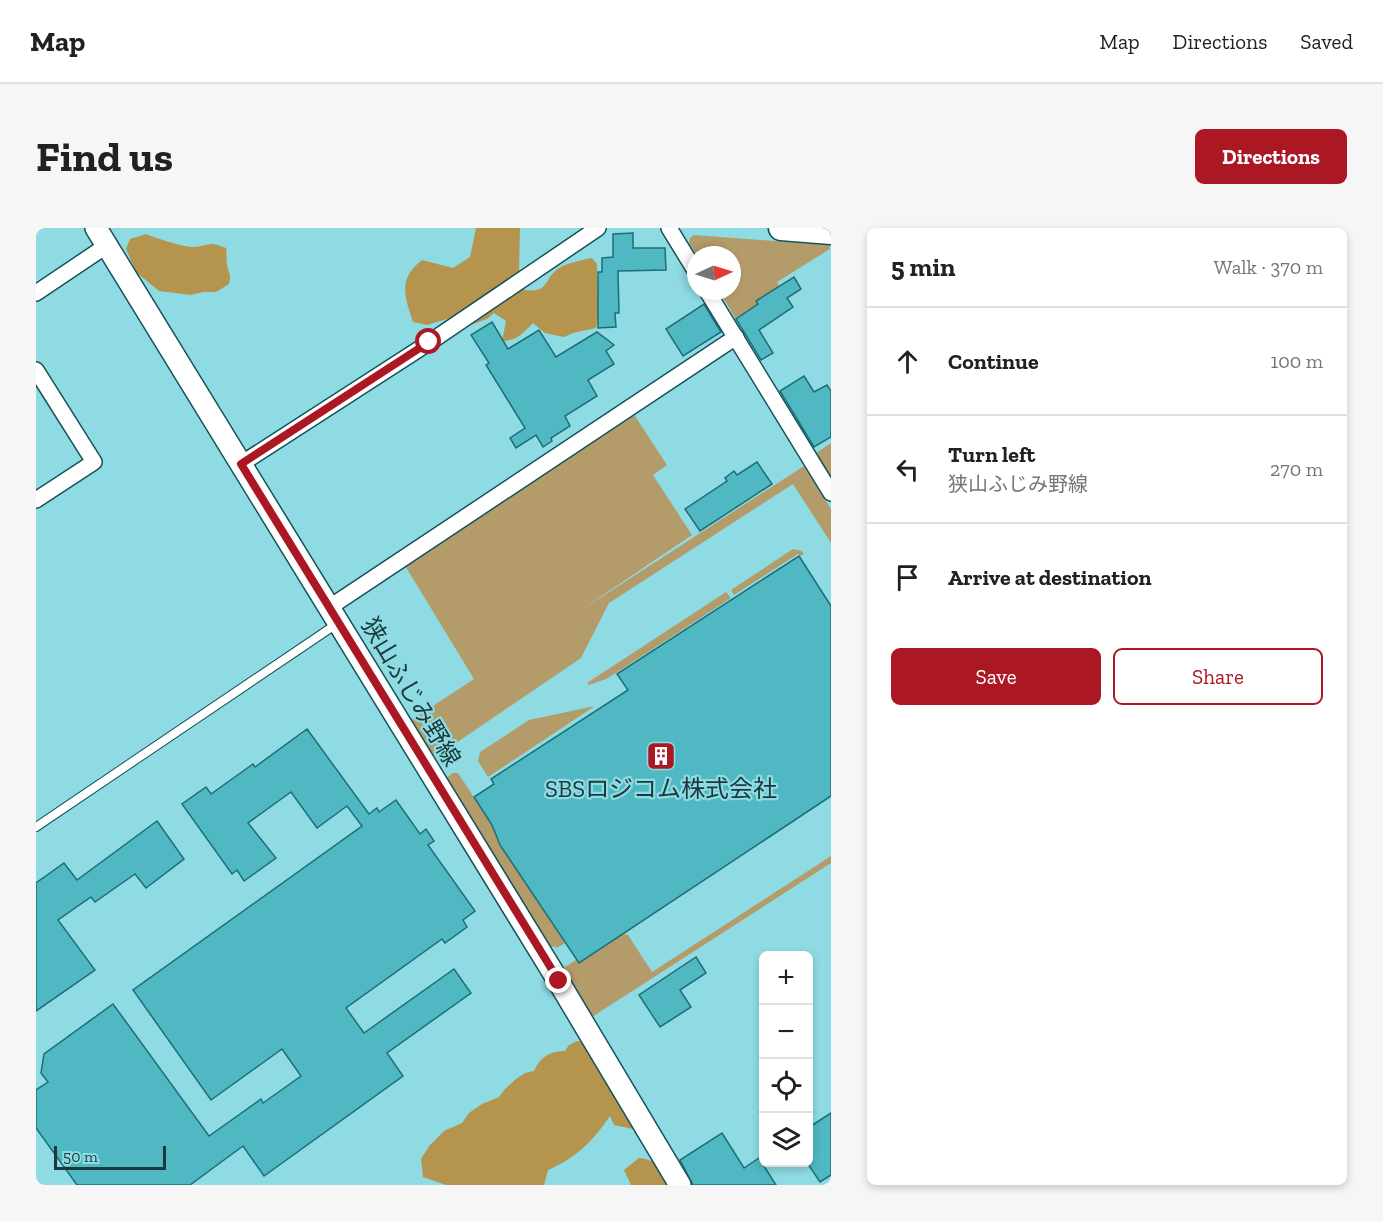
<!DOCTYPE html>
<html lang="en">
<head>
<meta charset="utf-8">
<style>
	:root { --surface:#fff; --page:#f6f6f6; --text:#202124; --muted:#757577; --line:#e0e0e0; --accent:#ab1723 }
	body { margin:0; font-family:"Zilla Slab","Noto Sans JP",serif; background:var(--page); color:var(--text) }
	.controls { position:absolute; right:18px; bottom:18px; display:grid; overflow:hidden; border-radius:9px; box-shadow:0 3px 9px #0003 }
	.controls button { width:54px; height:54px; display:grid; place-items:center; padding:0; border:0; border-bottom:2px solid var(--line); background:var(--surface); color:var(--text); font:30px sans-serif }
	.compass { position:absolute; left:651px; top:18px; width:54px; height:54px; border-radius:50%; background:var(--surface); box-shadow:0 3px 9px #0003; rotate:86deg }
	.scale { position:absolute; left:18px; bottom:15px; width:112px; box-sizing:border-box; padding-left:6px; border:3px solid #19393c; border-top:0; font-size:16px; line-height:21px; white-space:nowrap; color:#19393c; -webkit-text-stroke:4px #8fdbe3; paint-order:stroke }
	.stop { position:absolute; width:18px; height:18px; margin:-14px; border:4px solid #ab1723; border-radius:50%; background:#fff }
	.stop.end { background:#ab1723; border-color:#fff; box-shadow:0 2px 6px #0008 }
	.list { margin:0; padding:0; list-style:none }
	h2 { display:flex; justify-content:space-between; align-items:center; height:78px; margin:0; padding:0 24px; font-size:26px }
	h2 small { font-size:20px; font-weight:400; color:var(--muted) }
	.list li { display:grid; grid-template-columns:39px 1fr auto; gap:18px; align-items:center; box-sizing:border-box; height:108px; padding:0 24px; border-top:2px solid var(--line) }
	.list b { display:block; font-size:22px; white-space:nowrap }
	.list p { margin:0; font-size:20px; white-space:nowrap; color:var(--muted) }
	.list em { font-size:20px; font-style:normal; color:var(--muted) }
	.actions { display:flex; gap:12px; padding:18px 24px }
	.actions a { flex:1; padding:14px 0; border:2px solid var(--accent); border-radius:9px; text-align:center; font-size:21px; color:var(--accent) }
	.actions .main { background:var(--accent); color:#fff }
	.icon { flex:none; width:33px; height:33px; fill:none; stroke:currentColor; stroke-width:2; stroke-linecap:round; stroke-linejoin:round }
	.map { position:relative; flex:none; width:795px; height:957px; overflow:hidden; border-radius:9px }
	header { display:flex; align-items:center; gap:36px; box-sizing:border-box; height:84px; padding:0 30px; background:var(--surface); border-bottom:2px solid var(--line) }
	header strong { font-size:28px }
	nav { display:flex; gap:33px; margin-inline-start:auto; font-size:21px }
	.intro { display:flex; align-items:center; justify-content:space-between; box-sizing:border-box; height:144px; padding:0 36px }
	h1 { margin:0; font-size:42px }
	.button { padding:15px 27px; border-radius:9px; background:var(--accent); color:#fff; font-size:21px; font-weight:700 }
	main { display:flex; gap:36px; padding:0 36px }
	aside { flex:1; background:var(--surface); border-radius:9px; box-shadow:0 3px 9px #0003 }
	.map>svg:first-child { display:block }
	.green { fill:#b49b6a }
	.forest { fill:#b5944e }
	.building { fill:#4fb8c3; stroke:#1d6e76; stroke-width:1.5 }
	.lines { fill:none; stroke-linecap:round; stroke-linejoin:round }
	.lane-casing { stroke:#155258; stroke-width:10 }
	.street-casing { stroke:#155258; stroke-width:18 }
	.secondary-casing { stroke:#155258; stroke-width:24 }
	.primary-casing { stroke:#155258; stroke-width:27 }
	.lane { stroke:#fff; stroke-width:8 }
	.street { stroke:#fff; stroke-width:15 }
	.secondary { stroke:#fff; stroke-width:21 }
	.primary { stroke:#fff; stroke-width:24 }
	.route { stroke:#ab1723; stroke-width:8 }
	.labels { text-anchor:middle; stroke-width:4.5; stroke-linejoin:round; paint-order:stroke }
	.street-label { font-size:24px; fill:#19393c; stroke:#8fdbe3 }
	.poi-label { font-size:24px; fill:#19393c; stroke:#8fdbe3 }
</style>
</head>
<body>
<header>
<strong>Map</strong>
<nav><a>Map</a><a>Directions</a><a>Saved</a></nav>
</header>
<div class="intro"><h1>Find us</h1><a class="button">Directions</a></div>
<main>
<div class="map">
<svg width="795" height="957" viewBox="0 0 795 957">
	<rect width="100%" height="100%" fill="#8fdbe3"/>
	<!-- green -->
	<g class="green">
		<polygon points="658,7 793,17 794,21 741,54 745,61 700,91 683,63 696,63 696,27 661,27 653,15 654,10"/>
		<polygon points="597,185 631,237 617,247 656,307 542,384 768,238 795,281 795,315 757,256 573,375 545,430 401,528 396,527 374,493 438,451 368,336"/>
		<polygon points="795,215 795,257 777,227"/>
		<polygon points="757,321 766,323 768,326 764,328 762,326 698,367 695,362"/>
		<polygon points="690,364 695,370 583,443 570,451 553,457 551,455"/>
		<polygon points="559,478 452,549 442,533 444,524 493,492"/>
		<polygon points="417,545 422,545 456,597 464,617 529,715 521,720 518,718 515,720 407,552"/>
		<polygon points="795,628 795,635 556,789 528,744 529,739 582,705 592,707 616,744"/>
	</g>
	<!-- forest -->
	<g class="forest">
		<path d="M440 0H484L483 47 489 62C514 65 507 51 523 40 532 35 545 32 556 30L561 36C560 57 565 80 560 100L537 105 528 109 509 105 497 95C487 105 481 113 466 113L470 93 458 85 451 91 429 99 414 90 391 97 377 94C368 67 362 51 386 32L417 40 434 29Z"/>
		<path d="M110 6C119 10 147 19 157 19 174 18 171 12 190 20 191 26 190 30 191 36 192 46 196 44 193 56L180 64H167L155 67 123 63 100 44 90 21 94 11Z"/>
		<path d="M541 813 551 814 578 852 577 867 589 874 607 903 578 897 574 888C557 913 540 930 512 942L508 957H410L387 949 385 931 394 917 408 903 426 895 433 885 446 876 463 869 469 861 480 851 489 845 498 843C504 829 514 823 529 823L533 817Z"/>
		<path d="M603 930C624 933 627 941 638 957H595L588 942Z"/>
	</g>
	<!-- building -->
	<g class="building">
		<polygon points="597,5 597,20 629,20 630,42 582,43 583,85 579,85 580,99 562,100 562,44 566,44 566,30 577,29 577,6"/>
		<polygon points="758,49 765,61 751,70 757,79 723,102 737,125 725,132 700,91 722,76 720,73"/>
		<polygon points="668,76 685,104 647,128 630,101"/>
		<polygon points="456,94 472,121 503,102 520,129 561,104 578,117 570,123 578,136 552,152 561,168 529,188 534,198 515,210 516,213 507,219 500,207 480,220 474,210 489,200 450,137 453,135 435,107"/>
		<polygon points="768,148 778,164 791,157 795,163 795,209 778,219 744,163"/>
		<polygon points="721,234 736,256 664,303 649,281 691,253 689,250 698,243 701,247"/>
		<polygon points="763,328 795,378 795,568 543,735 464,617 456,597 438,569 458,556 455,551 592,462 581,446"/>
		<polygon points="271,501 333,586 341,580 343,584 360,572 384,606 390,601 398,613 392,617 439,683 427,692 431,699 409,715 406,711 310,780 328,805 418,741 435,765 351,825 367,848 228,948 207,918 154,957 41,957 0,900 0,862 12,854 5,845 8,826 77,776 173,908 225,871 227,875 265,848 246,821 175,872 97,762 326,598 311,578 281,600 255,564 212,595 240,630 208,653 201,642 196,646 146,576 170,559 175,566 217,536 219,539"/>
		<polygon points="121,593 148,631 110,660 99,646 59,674 55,669 22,692 59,742 0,783 0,655 28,635 41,652"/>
		<polygon points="660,729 670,745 644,762 655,779 624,799 603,767"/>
		<polygon points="795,885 795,947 784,954 772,936 772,900"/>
		<polygon points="686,905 708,940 723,930 740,957 657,957 644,932"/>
	</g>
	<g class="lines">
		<!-- lane casing -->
		<g class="lane-casing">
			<polyline id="lane" points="0,599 302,395"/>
		</g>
		<!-- street casing -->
		<g class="street-casing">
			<g id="street">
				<polyline points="633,0 660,44"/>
				<polyline points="671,63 795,265"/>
				<polyline points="0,65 70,18"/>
				<polyline points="0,142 58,234 0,272"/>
				<polyline points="205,236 394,114 562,0"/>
				<polyline points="294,379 700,109"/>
			</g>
		</g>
		<!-- secondary casing -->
		<g class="secondary-casing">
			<polyline id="secondary" points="60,0 515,741 644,957"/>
		</g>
		<!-- primary casing -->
		<g class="primary-casing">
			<polyline id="primary" points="745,0 795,4"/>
		</g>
		<!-- lane -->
		<use href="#lane" class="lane"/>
		<!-- street -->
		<use href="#street" class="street"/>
		<!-- secondary -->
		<use href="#secondary" class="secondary"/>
		<!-- primary -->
		<use href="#primary" class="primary"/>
	</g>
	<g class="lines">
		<!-- route -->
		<polyline class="route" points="393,114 205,236 523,753"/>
	</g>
	<!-- icons -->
	<defs>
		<g id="building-square" transform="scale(1.5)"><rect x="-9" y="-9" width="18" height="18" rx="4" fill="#ab1723" stroke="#8fdbe3"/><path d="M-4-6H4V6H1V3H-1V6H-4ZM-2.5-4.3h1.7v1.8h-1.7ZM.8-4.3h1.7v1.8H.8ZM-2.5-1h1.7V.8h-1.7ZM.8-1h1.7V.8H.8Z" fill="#fff"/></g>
	</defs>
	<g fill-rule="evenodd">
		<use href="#building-square" x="625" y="528"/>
	</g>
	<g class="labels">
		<!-- street labels -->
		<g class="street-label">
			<text transform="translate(375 464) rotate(59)" y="8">狭山ふじみ野線</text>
		</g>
		<!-- poi labels -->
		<g class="poi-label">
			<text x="625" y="569">SBSロジコム株式会社</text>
		</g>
	</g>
</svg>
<div class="controls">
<button>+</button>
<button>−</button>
<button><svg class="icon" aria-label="locate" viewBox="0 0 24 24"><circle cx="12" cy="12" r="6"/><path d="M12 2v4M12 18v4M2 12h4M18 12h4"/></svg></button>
<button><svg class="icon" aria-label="layers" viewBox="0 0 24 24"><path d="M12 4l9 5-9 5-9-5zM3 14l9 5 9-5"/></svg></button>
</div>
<svg class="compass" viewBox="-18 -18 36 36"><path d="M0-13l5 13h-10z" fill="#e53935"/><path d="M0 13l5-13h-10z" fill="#757577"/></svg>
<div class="scale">50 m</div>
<div class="stop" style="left:393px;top:114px"></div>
<div class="stop end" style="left:523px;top:753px"></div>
</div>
<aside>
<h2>5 min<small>Walk · 370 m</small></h2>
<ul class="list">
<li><svg class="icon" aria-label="ahead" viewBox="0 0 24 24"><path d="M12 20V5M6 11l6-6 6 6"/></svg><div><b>Continue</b></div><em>100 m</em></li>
<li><svg class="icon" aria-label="left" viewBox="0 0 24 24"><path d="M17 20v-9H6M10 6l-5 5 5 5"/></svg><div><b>Turn left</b><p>狭山ふじみ野線</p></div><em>270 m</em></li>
<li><svg class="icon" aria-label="arrive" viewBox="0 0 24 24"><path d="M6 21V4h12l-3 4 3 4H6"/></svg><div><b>Arrive at destination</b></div></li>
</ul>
<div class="actions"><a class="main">Save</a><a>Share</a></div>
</aside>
</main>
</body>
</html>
